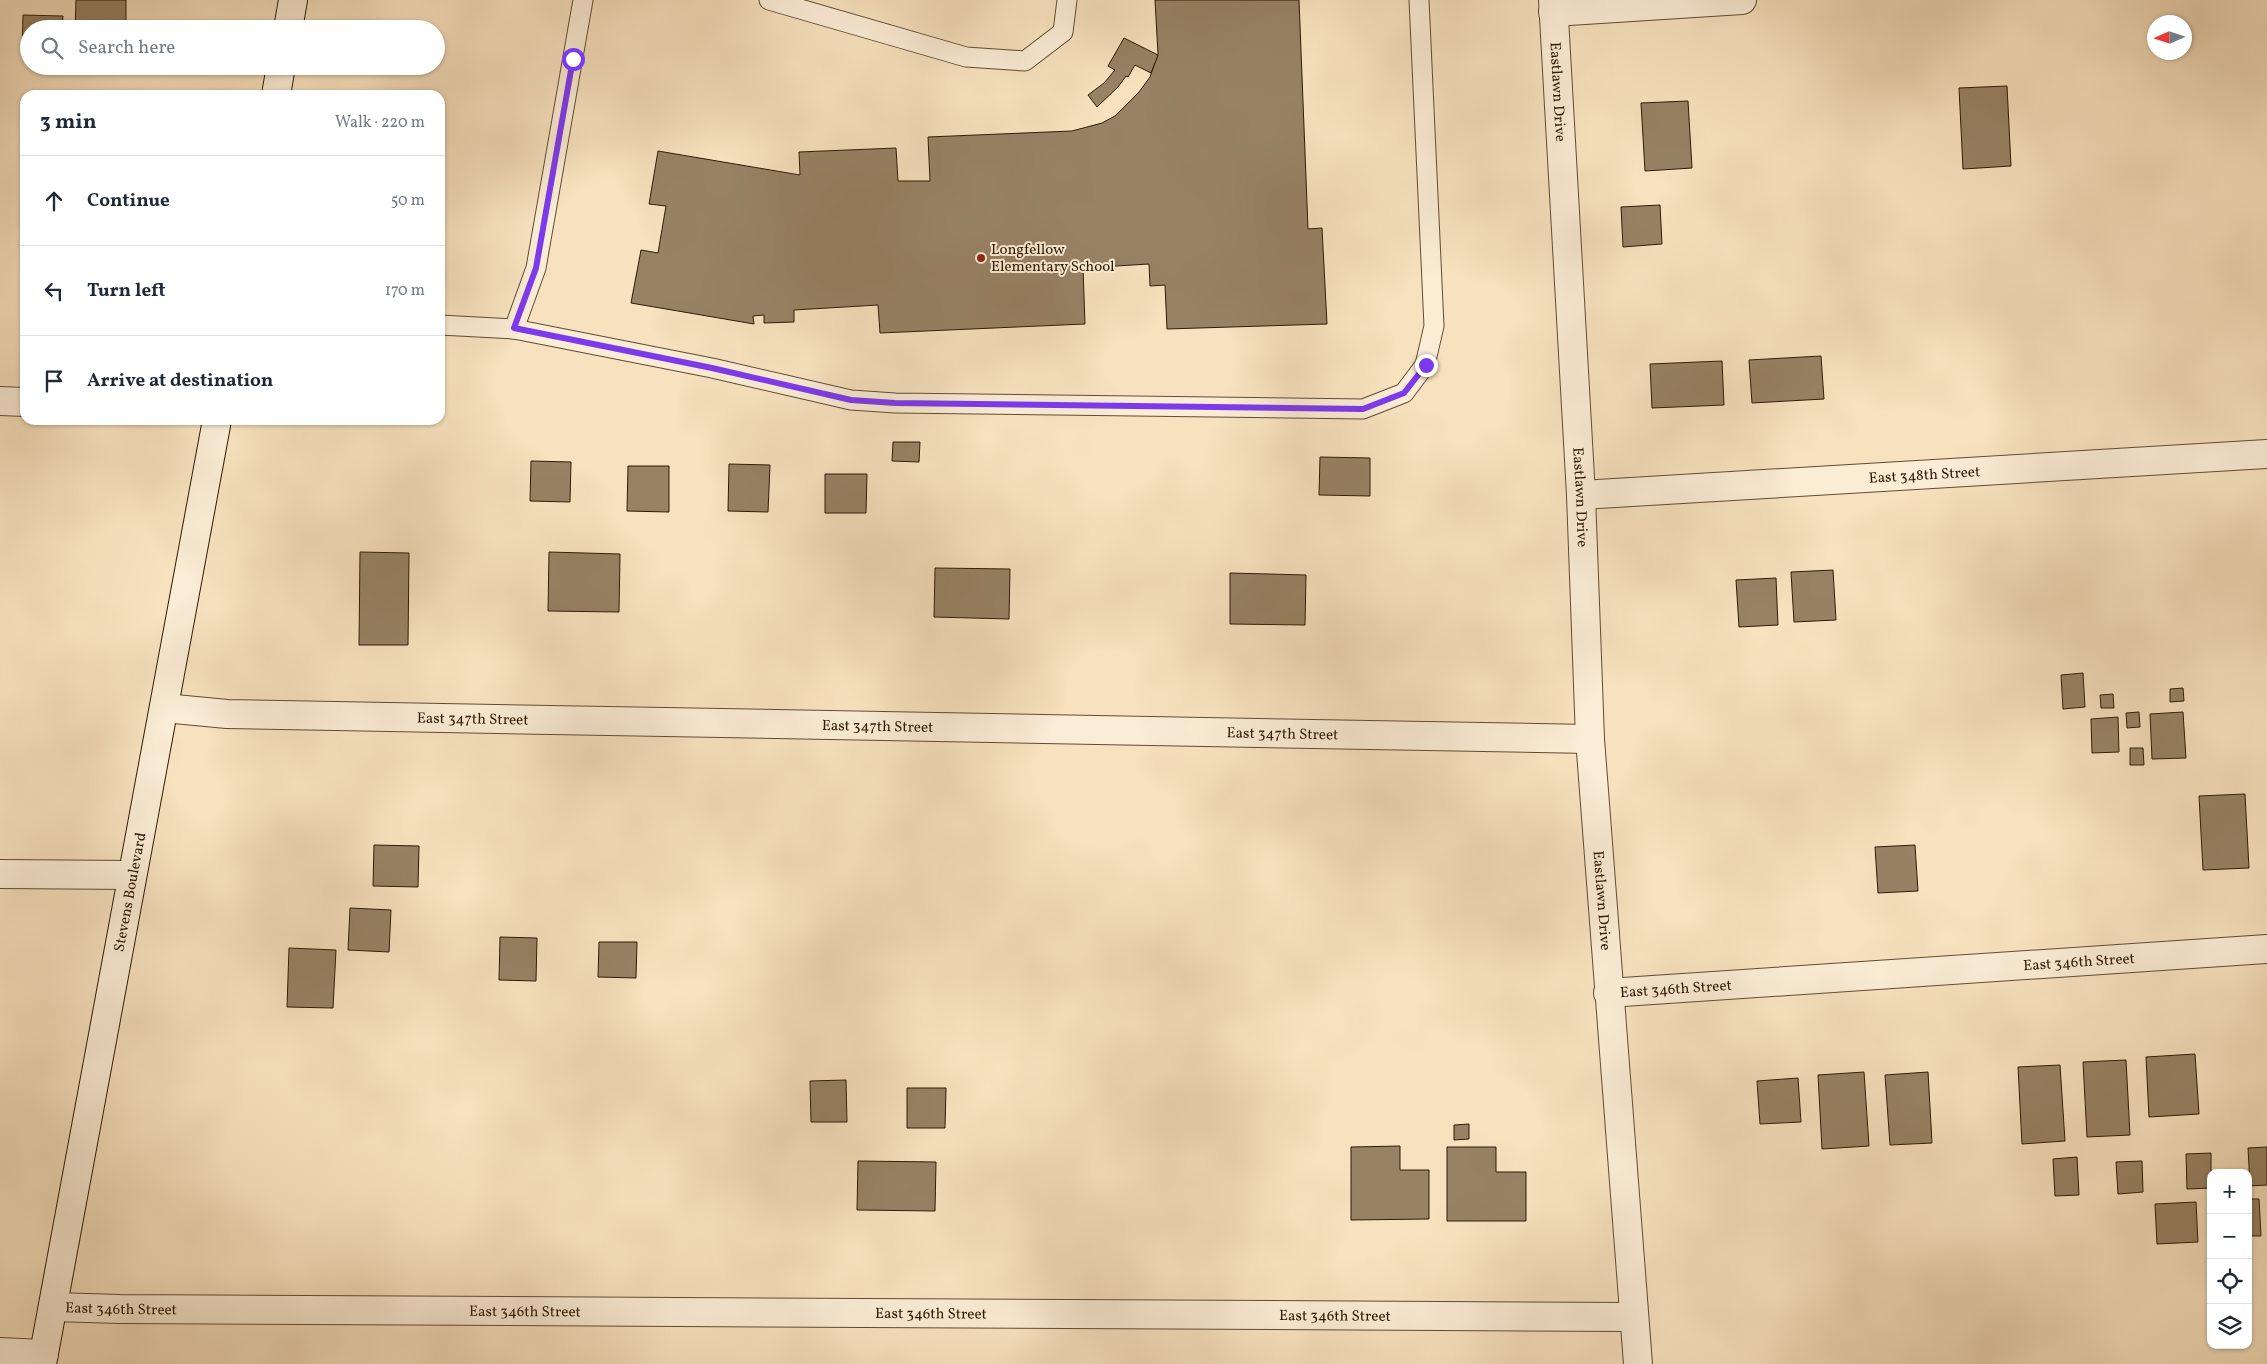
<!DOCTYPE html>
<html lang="en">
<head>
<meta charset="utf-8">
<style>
	:root { --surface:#fff; --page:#f6f6f7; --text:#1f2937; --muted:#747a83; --line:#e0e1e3 }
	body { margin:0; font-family:Vollkorn,serif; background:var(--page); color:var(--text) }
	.controls { position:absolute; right:15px; bottom:15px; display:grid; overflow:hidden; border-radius:10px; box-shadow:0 1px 4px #0004 }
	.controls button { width:45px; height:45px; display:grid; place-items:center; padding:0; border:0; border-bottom:1px solid var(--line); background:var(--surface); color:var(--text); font:25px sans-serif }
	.compass { position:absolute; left:2147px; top:15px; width:45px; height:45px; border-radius:50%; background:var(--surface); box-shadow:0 1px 4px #0004; rotate:267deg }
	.stop { position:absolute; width:15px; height:15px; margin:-11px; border:4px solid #7c3aed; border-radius:50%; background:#fff }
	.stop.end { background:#7c3aed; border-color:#fff; box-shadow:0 1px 5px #0008 }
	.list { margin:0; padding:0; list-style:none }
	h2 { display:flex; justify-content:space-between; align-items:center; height:65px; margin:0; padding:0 20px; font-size:21px }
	h2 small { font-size:16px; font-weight:400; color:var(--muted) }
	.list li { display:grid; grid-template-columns:32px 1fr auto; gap:15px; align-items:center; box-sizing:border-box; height:90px; padding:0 20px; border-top:1px solid var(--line) }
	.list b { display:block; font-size:19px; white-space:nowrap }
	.list em { font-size:16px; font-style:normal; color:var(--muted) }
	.icon { flex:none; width:28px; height:28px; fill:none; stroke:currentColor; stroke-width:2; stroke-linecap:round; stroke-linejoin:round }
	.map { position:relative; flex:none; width:2267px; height:1364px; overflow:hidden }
	.search { position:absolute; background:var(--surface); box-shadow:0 1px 4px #0004; left:20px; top:20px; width:425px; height:55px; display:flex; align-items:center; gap:12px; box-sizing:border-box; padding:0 18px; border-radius:28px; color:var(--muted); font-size:19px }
	.panel { position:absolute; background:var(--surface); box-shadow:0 1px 4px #0004; left:20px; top:90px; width:425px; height:335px; border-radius:15px }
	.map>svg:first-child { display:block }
	.building { fill:#978264; stroke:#2e1b03 }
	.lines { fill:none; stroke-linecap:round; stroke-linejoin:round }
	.lane-casing { stroke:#604c32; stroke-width:21 }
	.street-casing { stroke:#604c32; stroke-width:30 }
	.secondary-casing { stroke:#2e1b03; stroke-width:30 }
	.lane { stroke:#faecd5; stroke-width:19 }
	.street { stroke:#faecd5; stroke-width:28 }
	.secondary { stroke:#faecd5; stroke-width:28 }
	.route { stroke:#7c3aed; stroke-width:6 }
	.poi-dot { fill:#8f2418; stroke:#faecd5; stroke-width:2 }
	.labels { text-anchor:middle; stroke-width:4; stroke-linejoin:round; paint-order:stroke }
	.street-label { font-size:15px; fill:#2e1b03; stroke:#faecd5 }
	.poi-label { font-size:15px; fill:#2e1b03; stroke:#faecd5; text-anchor:start }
</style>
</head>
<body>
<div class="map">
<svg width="2267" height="1364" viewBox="0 0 2267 1364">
	<rect width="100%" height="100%" fill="#f7e1be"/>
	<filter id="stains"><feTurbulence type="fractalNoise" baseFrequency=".004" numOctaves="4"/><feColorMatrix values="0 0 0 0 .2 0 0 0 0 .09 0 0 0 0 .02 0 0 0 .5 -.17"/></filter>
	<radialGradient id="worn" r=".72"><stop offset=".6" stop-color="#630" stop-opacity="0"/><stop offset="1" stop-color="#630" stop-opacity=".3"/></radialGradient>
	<!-- building -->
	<g class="building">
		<polygon points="76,0 126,0 126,29 75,29"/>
		<polygon points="1155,0 1299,0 1308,229 1322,228 1327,324 1167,329 1165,285 1150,286 1149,264 1083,268 1085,324 880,333 878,305 794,310 794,322 764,323 764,315 753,316 754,324 631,303 641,250 658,253 666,206 649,204 658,151 800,175 799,152 896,148 898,181 930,181 928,137 1072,131 1102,123 1115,116 1139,92 1150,77 1158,54"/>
		<polygon points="23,15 63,16 62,29 29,29 29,51 22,51"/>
		<polygon points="1124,38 1158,55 1151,73 1135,65 1128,77 1126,76 1118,87 1097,107 1088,95 1104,83 1115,70 1108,66"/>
		<polygon points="2007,86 2011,166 1963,169 1959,88"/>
		<polygon points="1688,101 1692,168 1645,171 1641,103"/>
		<polygon points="1660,205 1662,244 1623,247 1621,207"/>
		<polygon points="1821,356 1824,399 1752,403 1749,360"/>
		<polygon points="1722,361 1724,405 1652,408 1650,364"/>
		<polygon points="893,442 920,442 919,462 892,461"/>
		<polygon points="1320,457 1370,458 1370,496 1319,495"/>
		<polygon points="531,461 571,462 570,502 530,501"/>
		<polygon points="729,464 770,465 768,512 728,511"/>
		<polygon points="628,466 669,466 669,512 627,511"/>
		<polygon points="825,474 867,474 866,513 825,513"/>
		<polygon points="360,552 409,553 408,645 359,645"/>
		<polygon points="549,552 620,554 619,612 548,611"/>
		<polygon points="935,568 1010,569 1009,619 934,617"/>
		<polygon points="1833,570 1836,620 1794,622 1791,572"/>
		<polygon points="1230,573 1306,575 1305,625 1230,624"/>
		<polygon points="1776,578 1778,625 1739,627 1736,580"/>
		<polygon points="2083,673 2085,707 2063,709 2061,675"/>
		<polygon points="2183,688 2184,701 2170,702 2170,689"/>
		<polygon points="2113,694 2114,708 2101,708 2100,695"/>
		<polygon points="2139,712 2140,727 2127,728 2126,713"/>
		<polygon points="2183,712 2186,758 2152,759 2150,714"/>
		<polygon points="2118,717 2119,752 2092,753 2091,719"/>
		<polygon points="2130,748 2143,748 2144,765 2130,765"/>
		<polygon points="2245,794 2249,868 2203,870 2199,796"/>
		<polygon points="374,845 419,846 418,887 373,886"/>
		<polygon points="1915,845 1918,891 1878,893 1875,847"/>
		<polygon points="350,908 391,910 389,952 348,950"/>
		<polygon points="500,937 537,938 536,981 499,980"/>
		<polygon points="599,942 637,942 636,978 598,977"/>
		<polygon points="289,948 336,950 333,1008 287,1007"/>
		<polygon points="2195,1054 2199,1114 2149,1117 2146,1057"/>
		<polygon points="2126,1060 2130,1135 2087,1137 2083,1062"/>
		<polygon points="2060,1065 2065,1141 2022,1144 2018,1067"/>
		<polygon points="1864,1072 1869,1146 1822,1149 1818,1075"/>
		<polygon points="1928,1072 1932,1143 1890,1145 1885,1075"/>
		<polygon points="1798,1078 1801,1122 1760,1124 1757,1081"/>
		<polygon points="846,1080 847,1122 811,1122 810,1081"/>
		<polygon points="907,1088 946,1088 945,1128 907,1128"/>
		<polygon points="1469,1124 1469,1139 1454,1140 1454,1125"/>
		<polygon points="1400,1146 1400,1170 1429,1170 1429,1219 1351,1220 1351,1147"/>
		<polygon points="1447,1147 1496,1147 1496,1172 1526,1172 1526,1221 1447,1221"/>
		<polygon points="2267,1147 2267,1185 2250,1186 2248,1148"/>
		<polygon points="2211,1153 2211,1188 2187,1189 2186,1154"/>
		<polygon points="2077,1157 2079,1195 2055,1196 2053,1159"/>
		<polygon points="858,1161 936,1162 935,1211 857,1210"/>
		<polygon points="2142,1161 2143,1192 2118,1194 2116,1162"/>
		<polygon points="2248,1199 2259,1199 2261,1236 2248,1236"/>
		<polygon points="2196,1202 2198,1242 2157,1244 2155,1204"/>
	</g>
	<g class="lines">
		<!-- lane casing -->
		<g class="lane-casing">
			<g id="lane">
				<polyline points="769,0 966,57 1025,61 1063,32 1067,0"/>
				<polyline points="440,325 514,329 712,368 851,400 895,403 1363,409 1404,393 1425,365 1434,326 1419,0"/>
				<polyline points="514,329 536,268 583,0"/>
			</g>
		</g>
		<!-- street casing -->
		<g class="street-casing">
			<g id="street">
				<path id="s1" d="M1553 0 1581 495 1590 739 1638 1364"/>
				<polyline points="1553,12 1742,0"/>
				<polyline points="0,401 25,402"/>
				<path id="s2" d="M1581 495 2267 454"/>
				<path id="s3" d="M164 708 227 714 1590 739"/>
				<polyline points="0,874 132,875"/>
				<path id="s4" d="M1608 993 2267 949"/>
				<path id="s5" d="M53 1307 120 1309 1633 1317"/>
				<polyline points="0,1352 44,1354"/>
			</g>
		</g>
		<!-- secondary casing -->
		<g class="secondary-casing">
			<g id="secondary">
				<polyline points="288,29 293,0"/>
				<polyline points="276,95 281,66"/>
				<path id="s6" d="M42 1364 217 420"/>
			</g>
		</g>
		<!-- lane -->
		<use href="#lane" class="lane"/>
		<!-- street -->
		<use href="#street" class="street"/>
		<!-- secondary -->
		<use href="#secondary" class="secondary"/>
	</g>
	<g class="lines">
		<!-- route -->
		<polyline class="route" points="573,59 536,268 514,328 712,368 851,400 895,403 1363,409 1404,393 1426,365"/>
	</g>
	<!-- markers -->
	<circle class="poi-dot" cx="981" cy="258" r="5"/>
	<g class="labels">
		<!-- street labels -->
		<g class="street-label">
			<text dy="5" stroke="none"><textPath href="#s1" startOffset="92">Eastlawn Drive</textPath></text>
			<text dy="5" stroke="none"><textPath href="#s2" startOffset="344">East 348th Street</textPath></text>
			<text dy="5" stroke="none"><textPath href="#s1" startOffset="498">Eastlawn Drive</textPath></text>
			<text dy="5" stroke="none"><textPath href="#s3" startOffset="309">East 347th Street</textPath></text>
			<text dy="5" stroke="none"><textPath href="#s3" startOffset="714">East 347th Street</textPath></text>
			<text dy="5" stroke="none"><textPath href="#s3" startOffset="1119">East 347th Street</textPath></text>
			<text dy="5" stroke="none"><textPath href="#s6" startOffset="480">Stevens Boulevard</textPath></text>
			<text dy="5" stroke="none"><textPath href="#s1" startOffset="902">Eastlawn Drive</textPath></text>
			<text dy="5" stroke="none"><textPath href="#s4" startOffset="472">East 346th Street</textPath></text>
			<text dy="5" stroke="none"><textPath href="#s4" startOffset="68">East 346th Street</textPath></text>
			<text dy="5" stroke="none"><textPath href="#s5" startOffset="68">East 346th Street</textPath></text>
			<text dy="5" stroke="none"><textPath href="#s5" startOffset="472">East 346th Street</textPath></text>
			<text dy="5" stroke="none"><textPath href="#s5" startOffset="878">East 346th Street</textPath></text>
			<text dy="5" stroke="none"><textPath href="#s5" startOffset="1282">East 346th Street</textPath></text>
		</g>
		<!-- poi labels -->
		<g class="poi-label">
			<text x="991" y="254">Longfellow<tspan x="991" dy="17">Elementary School</tspan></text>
		</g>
	</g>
	<rect width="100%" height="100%" filter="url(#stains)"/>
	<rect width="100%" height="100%" fill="url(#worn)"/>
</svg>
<div class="controls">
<button>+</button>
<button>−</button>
<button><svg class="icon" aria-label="locate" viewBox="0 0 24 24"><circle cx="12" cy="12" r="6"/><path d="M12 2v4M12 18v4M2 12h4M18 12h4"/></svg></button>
<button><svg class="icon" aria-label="layers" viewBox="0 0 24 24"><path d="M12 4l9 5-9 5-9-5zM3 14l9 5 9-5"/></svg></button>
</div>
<svg class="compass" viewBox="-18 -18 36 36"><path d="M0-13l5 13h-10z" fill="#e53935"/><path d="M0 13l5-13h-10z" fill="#747a83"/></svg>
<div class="stop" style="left:573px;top:59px"></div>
<div class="stop end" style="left:1426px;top:365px"></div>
<div class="search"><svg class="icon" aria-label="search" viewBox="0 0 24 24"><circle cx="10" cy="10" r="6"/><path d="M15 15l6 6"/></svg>Search here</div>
<section class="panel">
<h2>3 min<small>Walk · 220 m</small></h2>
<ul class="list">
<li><svg class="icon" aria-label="ahead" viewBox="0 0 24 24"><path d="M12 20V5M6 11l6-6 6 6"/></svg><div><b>Continue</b></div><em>50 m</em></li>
<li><svg class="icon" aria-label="left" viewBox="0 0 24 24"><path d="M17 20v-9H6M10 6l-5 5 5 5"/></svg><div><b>Turn left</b></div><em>170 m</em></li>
<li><svg class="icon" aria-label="arrive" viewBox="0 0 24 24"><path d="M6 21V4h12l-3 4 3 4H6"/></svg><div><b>Arrive at destination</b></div></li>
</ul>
</section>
</div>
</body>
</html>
